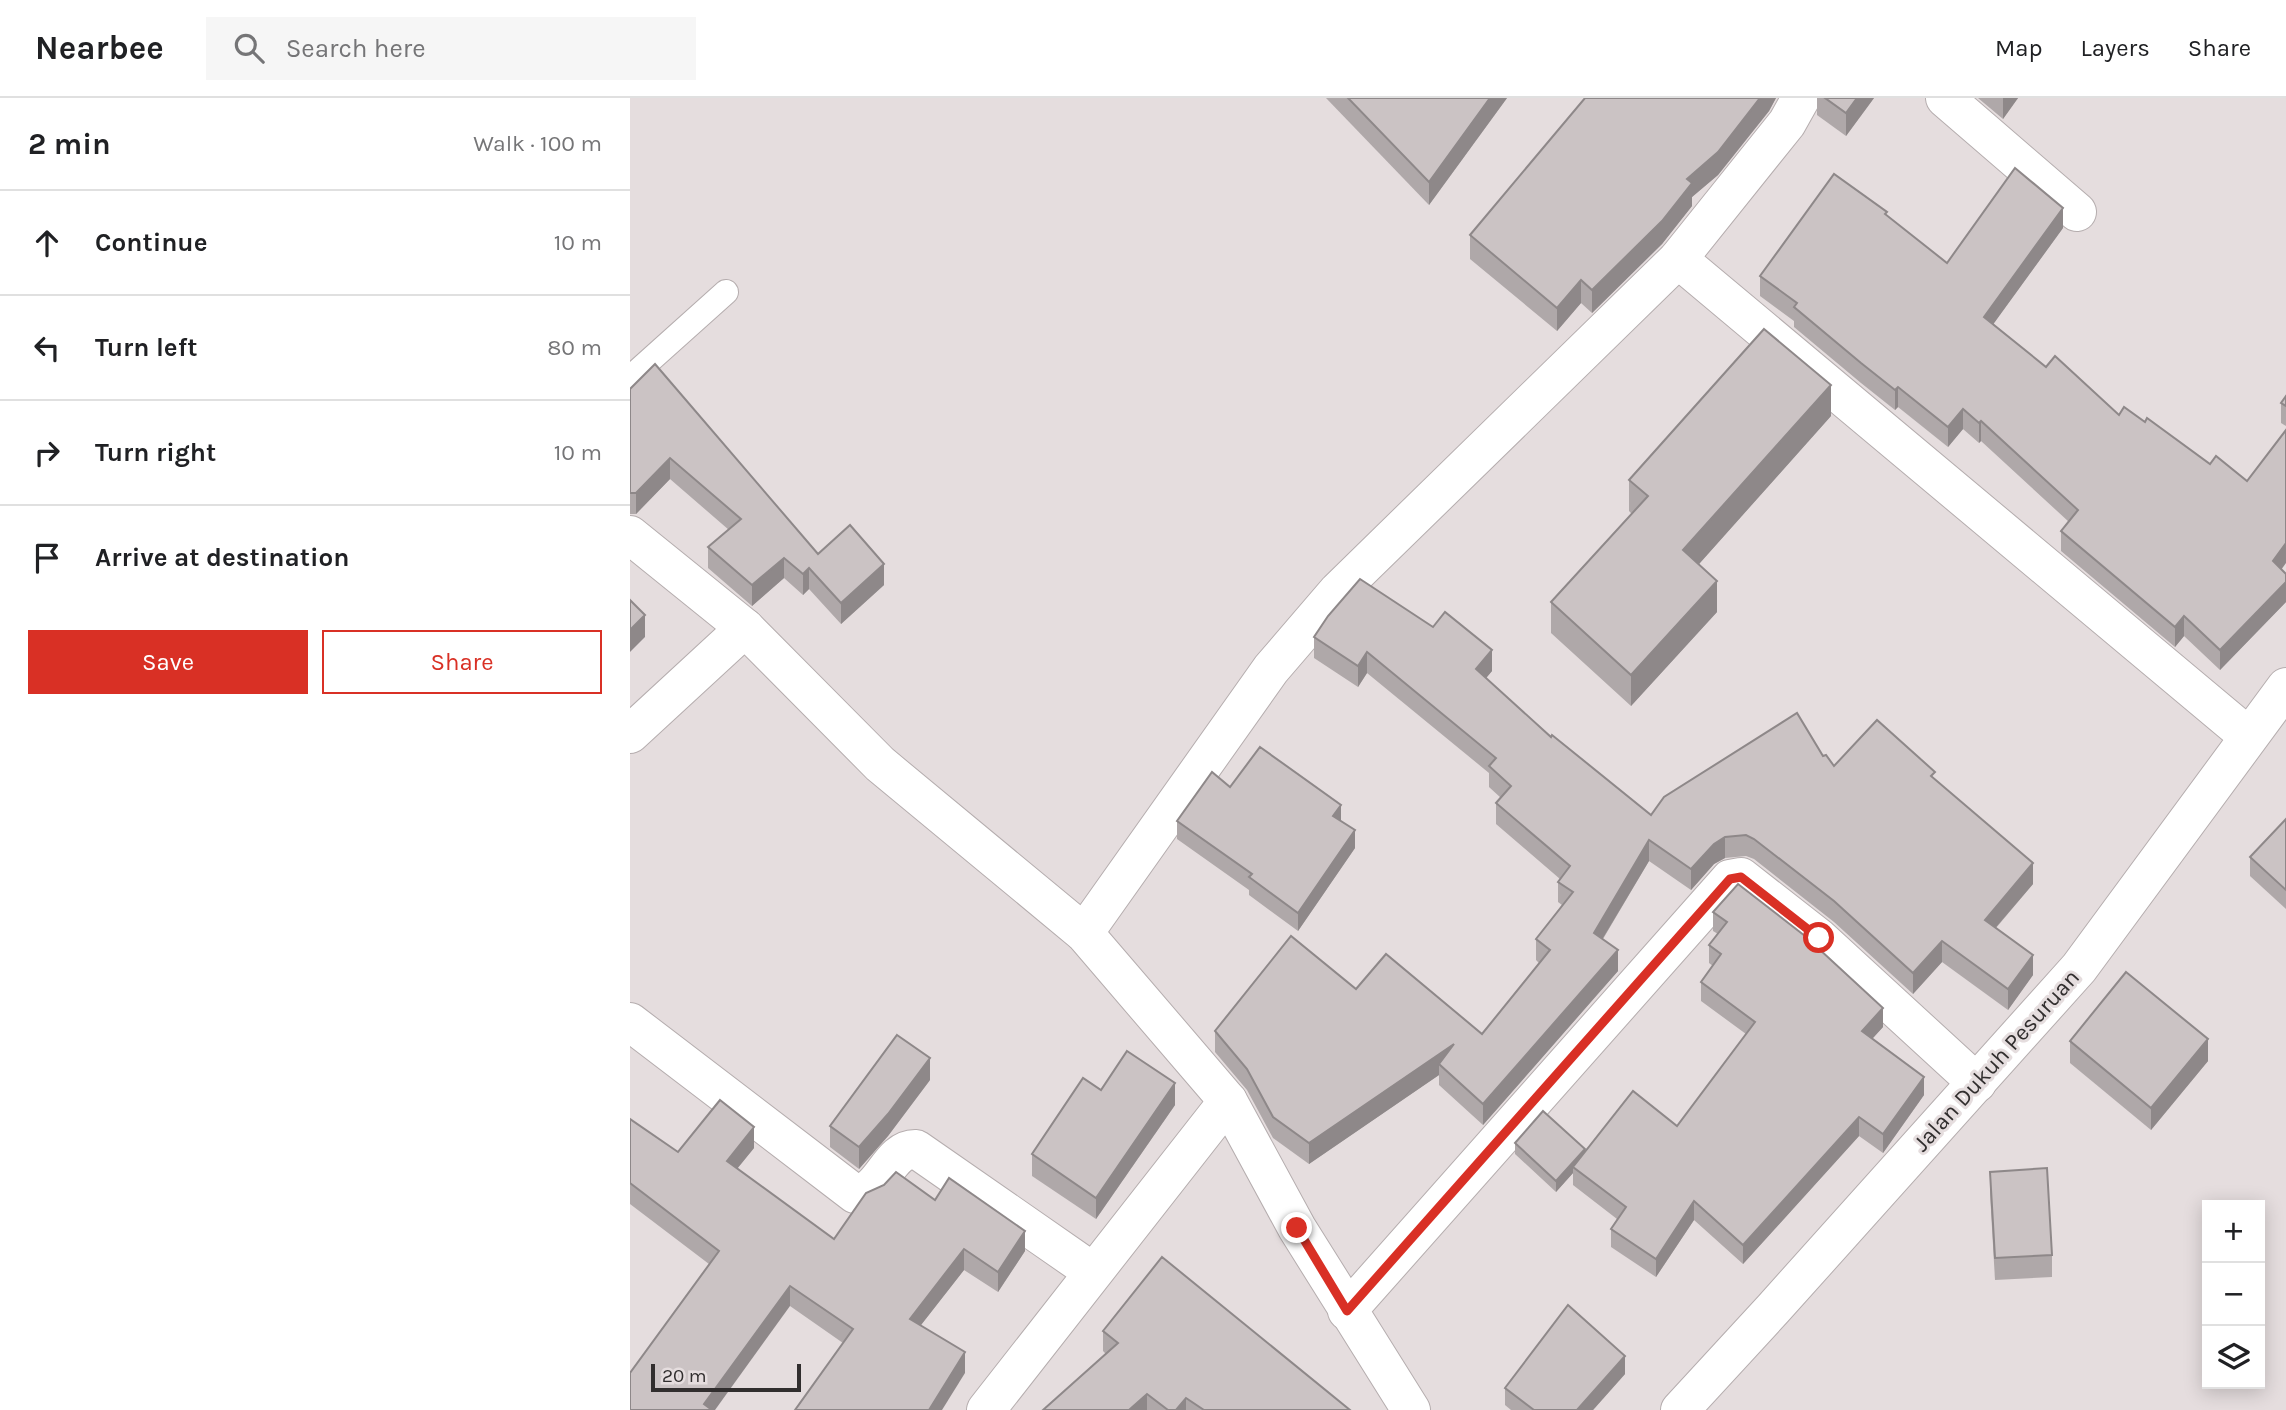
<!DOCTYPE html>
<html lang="en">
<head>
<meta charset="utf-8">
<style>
	:root { --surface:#fff; --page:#f6f6f6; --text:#202124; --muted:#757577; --line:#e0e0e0; --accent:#d93025 }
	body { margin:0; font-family:Karla,sans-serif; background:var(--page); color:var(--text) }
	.controls { position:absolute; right:21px; bottom:21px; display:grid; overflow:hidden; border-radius:0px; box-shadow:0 4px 18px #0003 }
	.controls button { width:63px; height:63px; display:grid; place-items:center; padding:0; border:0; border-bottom:2px solid var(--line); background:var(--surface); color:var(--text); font:35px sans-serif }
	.scale { position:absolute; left:21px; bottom:18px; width:150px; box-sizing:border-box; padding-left:7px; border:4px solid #312e2e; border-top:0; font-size:19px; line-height:24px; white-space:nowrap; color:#312e2e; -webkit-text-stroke:5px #e5ddde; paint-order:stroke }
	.stop { position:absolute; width:21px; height:21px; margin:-16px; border:5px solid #d93025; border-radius:50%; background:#fff }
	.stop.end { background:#d93025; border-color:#fff; box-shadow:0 2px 7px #0008 }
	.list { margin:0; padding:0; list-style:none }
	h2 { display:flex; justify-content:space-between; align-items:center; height:91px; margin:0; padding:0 28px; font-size:30px }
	h2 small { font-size:23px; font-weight:400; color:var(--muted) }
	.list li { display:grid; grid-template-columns:46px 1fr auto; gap:21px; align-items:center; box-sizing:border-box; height:105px; padding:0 28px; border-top:2px solid var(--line) }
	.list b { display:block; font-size:26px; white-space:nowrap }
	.list em { font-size:23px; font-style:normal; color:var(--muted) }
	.actions { display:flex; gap:14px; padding:21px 28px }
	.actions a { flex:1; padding:16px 0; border:2px solid var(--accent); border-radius:0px; text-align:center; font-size:24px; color:var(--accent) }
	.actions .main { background:var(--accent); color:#fff }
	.icon { flex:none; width:38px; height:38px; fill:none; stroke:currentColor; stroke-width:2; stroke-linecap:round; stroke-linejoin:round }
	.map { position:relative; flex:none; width:1656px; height:1312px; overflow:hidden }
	header { display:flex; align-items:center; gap:42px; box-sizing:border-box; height:98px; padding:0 35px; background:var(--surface); border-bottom:2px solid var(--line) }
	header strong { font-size:33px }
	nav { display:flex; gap:38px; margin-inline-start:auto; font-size:24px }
	.search { width:490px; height:63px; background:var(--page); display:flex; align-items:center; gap:18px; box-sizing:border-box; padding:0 24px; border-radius:0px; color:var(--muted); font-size:26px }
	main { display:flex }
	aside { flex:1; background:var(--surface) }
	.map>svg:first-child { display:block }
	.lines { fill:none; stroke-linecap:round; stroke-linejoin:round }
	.lane-casing { stroke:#b5adae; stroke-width:26 }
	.street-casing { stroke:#b5adae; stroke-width:40 }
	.secondary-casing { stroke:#b5adae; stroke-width:40 }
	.lane { stroke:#fff; stroke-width:24 }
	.street { stroke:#fff; stroke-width:38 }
	.secondary { stroke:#fff; stroke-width:38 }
	.wall { fill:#afa8a9 }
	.shaded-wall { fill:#8e8889 }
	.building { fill:#cbc3c4; stroke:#8e8889; stroke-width:2 }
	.route { stroke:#d93025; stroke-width:9 }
	.labels { text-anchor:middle; stroke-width:6; stroke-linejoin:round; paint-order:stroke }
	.street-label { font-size:23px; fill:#312e2e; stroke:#e5ddde }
</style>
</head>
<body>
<header>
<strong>Nearbee</strong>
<div class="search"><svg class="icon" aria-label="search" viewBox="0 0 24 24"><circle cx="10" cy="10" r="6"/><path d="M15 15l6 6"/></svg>Search here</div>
<nav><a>Map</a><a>Layers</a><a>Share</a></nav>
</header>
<main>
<aside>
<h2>2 min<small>Walk · 100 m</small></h2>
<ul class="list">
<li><svg class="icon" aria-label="ahead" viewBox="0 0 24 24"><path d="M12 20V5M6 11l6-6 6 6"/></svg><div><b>Continue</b></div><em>10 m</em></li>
<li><svg class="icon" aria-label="left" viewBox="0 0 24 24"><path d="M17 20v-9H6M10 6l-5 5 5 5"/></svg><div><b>Turn left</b></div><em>80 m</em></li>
<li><svg class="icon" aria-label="right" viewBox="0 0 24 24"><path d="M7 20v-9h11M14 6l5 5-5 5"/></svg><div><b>Turn right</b></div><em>10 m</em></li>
<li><svg class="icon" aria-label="arrive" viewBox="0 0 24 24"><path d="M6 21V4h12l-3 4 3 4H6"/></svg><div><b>Arrive at destination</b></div></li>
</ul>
<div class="actions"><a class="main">Save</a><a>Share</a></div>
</aside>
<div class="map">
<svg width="1656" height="1312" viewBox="0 0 1656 1312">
	<rect width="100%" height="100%" fill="#e5ddde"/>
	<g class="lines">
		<!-- lane casing -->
		<g class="lane-casing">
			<polyline id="lane" points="0,280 96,194"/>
		</g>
		<!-- street casing -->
		<g class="street-casing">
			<g id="street">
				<polyline points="1315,0 1447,114"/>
				<polyline points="1048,161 1618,638"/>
				<polyline points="0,437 115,530 250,666 454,835 598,1003 667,1130 781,1312"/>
				<polyline points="0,636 115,530"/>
				<polyline points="454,835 641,571 708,493 1048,161 1157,25 1171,0"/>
				<path d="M0 924 225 1096C252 1096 258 1050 286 1051L463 1174"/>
				<polyline points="717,1213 1100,781 1111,779 1189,840 1347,985"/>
				<polyline points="356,1312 598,1003"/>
			</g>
		</g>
		<!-- secondary casing -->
		<g class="secondary-casing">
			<polyline id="secondary" points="1050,1312 1143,1211 1449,870 1656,589"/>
		</g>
		<!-- lane -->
		<use href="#lane" class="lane"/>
		<!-- street -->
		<use href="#street" class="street"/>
		<!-- secondary -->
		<use href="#secondary" class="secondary"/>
	</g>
	<!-- wall -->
	<g class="wall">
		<polygon points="696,0 877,0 799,107"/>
		<polygon points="955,0 1146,0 1139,13 1088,77 1062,99 1062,108 1032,146 962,215 951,205 927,233 840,161 840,137"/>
		<polygon points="1187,0 1244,0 1216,38 1187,17"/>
		<polygon points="1348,0 1388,0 1373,21"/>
		<polygon points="1257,118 1317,165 1433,130 1363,226 1656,476 1656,504 1590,572 1554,538 1545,549 1431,453 1431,433 1439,424 1351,343 1349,345 1333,331 1318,349 1268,309 1265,312 1231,285 1164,229 1164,223 1130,198 1130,178"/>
		<polygon points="0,291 188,456 254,487 211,526 179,491 173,497 154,480 122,508 78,470 78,449 99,432 40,381 6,416 0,416"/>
		<polygon points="1656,298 1656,328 1651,325 1651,305"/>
		<polygon points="1201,318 1069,466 1087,514 1001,608 921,535 921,504 1002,416 999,413 999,382"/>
		<polygon points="684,539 862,573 856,580 921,639 1021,717 1193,658 1204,668 1305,681 1403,786 1366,830 1403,877 1378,912 1312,864 1283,896 1204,824 1124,761 1116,758 1095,760 1084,766 1061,792 1019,763 973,841 988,873 853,1027 809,987 809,977 679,1066 643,1040 617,992 585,954 585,933 726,891 852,936 909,865 906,862 906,841 932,807 928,804 928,784 930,781 866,726 866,705 871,700 859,689 859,675 737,575 728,589 684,560"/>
		<polygon points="600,689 711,723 725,750 668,833 619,797 619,792 547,741 547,723"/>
		<polygon points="1656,721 1656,811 1620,778 1620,759"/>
		<polygon points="1083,814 1253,929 1242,941 1294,997 1253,1055 1229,1038 1113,1166 1064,1122 1026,1179 981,1149 981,1131 987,1121 943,1087 943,1075 926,1094 885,1056 885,1045 955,1054 1047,1028 1116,936 1071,903 1071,884 1083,868 1079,865 1079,847 1088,836 1083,833"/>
		<polygon points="1440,943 1578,963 1521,1032 1440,965"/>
		<polygon points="300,982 258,1038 229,1071 200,1049 200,1028"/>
		<polygon points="471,992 545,1007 466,1121 402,1078 402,1056"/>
		<polygon points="0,1021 48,1054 124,1050 107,1071 204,1141 305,1102 395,1153 368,1194 334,1172 291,1227 335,1275 213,1245 160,1208 79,1166 0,1106"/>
		<polygon points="1360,1074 1422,1157 1422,1179 1365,1182 1360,1095"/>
		<polygon points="473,1233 720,1312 413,1312 476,1256 473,1253"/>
		<polygon points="995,1276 963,1312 881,1312 875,1307 875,1290"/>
	</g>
	<!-- shaded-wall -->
	<g class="shaded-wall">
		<polygon points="860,0 877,0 799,107 799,84"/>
		<polygon points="1130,0 1146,0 1139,13 1088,77 1062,99 1062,108 1032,146 962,215 962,192 1057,81"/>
		<polygon points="1227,0 1244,0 1216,38 1216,15"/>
		<polygon points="1373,0 1388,0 1373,21"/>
		<polygon points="1433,110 1433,130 1354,239 1354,219"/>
		<polygon points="951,182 951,205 927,233 927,210"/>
		<polygon points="1201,287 1201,318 1053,484 1053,452"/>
		<polygon points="1268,289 1268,309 1265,312 1265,292"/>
		<polygon points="1333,311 1333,331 1318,349 1318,329"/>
		<polygon points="1351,323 1351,343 1349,345 1349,325"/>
		<polygon points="40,360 40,381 6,416 6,395"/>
		<polygon points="1656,445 1656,465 1643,483 1643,463"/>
		<polygon points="154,460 154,480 122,508 122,487"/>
		<polygon points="254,466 254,487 211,526 211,505"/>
		<polygon points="179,470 179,491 173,497 173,476"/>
		<polygon points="1087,483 1087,514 1001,608 1001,577"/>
		<polygon points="1656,484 1656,504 1590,572 1590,552"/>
		<polygon points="15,517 15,539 0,554 0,532"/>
		<polygon points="1554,518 1554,538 1545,549 1545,529"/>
		<polygon points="862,552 862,573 846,592 846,571"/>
		<polygon points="737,554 737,575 728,589 728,568"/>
		<polygon points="711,707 711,726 703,718"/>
		<polygon points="725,732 725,750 668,833 668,815"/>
		<polygon points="1095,739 1095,760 1084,766 1061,792 1061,771 1084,746"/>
		<polygon points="1019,742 1019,763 964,855 964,835"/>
		<polygon points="1403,765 1403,786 1355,842 1355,822"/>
		<polygon points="1312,843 1312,864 1283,896 1283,875"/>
		<polygon points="988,852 988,873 853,1027 853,1006"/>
		<polygon points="1403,857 1403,877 1378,912 1378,891"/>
		<polygon points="1253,910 1253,929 1232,952 1232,933"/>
		<polygon points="1578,941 1578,963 1521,1032 1521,1010"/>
		<polygon points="824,946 809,966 809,977 679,1066 679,1045"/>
		<polygon points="300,960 300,982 258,1038 229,1071 229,1049"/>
		<polygon points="1294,979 1294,997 1253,1055 1253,1036"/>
		<polygon points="545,985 545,1007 466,1121 466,1100"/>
		<polygon points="1229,1019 1229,1038 1113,1166 1113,1147"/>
		<polygon points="124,1029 124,1050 97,1083 97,1063"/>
		<polygon points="955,1051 955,1063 943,1069 943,1075 926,1094 926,1083"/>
		<polygon points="1064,1103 1064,1122 1026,1179 1026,1161"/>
		<polygon points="395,1133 395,1153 368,1194 368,1174"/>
		<polygon points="334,1151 334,1172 280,1241 280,1221"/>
		<polygon points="160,1188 160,1208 85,1312 74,1312 74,1306"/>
		<polygon points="335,1254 335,1275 312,1312 299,1312"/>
		<polygon points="995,1258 995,1276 963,1312 947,1312"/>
		<polygon points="517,1296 517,1312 499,1312"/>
		<polygon points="556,1300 556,1312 546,1312"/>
	</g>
	<!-- building -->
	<g class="building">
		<polygon points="718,0 860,0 799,84"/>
		<polygon points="955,0 1130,0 1088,54 1057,81 1062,85 1032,123 962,192 951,182 927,210 840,137"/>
		<polygon points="1195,0 1227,0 1216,15"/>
		<polygon points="1385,70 1433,110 1354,219 1416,269 1425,258 1489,317 1494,309 1515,324 1517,320 1580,366 1586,358 1617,383 1656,332 1656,445 1643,463 1656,476 1656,484 1590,552 1554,518 1545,529 1431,433 1448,412 1351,323 1349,325 1333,311 1318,329 1268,289 1265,292 1231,265 1164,209 1167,205 1130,178 1204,76 1257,114 1255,116 1317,165"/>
		<polygon points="1134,231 1201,287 1053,452 1087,483 1001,577 921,504 1018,398 999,382"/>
		<polygon points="25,266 188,456 220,427 254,466 211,505 179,470 173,476 154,460 122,487 78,449 111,421 40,360 6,395 0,395 0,291"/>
		<polygon points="1656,298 1656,308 1651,305"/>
		<polygon points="730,481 803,529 815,514 862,552 846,571 921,639 922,637 1021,717 1034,699 1167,615 1193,658 1196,657 1204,668 1247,622 1305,674 1301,678 1403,765 1355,822 1403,857 1378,891 1312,843 1283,875 1204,803 1124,741 1116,737 1095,739 1084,746 1061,771 1019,742 964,835 988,852 853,1006 809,966 824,946 679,1045 643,1019 617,971 585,933 661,838 726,891 756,856 852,936 920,852 906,841 943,794 928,784 940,768 866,705 881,688 859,668 866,660 737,554 728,568 684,539 698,518"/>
		<polygon points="0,502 15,517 0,532"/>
		<polygon points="630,649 711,707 703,718 725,732 668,815 619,779 622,776 547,723 582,674 600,689"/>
		<polygon points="1656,721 1656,792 1620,759"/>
		<polygon points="1108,786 1175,838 1253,910 1232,933 1294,979 1253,1036 1229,1019 1113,1147 1064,1103 1026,1161 981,1131 996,1109 943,1069 1003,993 1047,1028 1125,924 1071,884 1091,856 1079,847 1097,824 1083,814"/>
		<polygon points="1496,874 1578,941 1521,1010 1440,943"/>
		<polygon points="267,937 300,960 258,1016 229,1049 200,1028"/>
		<polygon points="497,953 545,985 466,1100 402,1056 453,980 471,992"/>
		<polygon points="90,1002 124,1029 97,1063 204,1141 236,1095 254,1087 266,1074 305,1102 319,1080 395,1133 368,1174 334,1151 280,1221 335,1254 299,1312 165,1312 223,1231 160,1188 74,1306 82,1312 0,1312 0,1275 89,1153 0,1085 0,1021 48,1054"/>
		<polygon points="913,1013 955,1051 926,1083 885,1045"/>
		<polygon points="1417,1070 1422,1157 1365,1160 1360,1074"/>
		<polygon points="532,1159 720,1312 574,1312 556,1300 546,1312 538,1312 517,1296 499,1312 413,1312 488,1245 473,1233"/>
		<polygon points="938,1207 995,1258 947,1312 904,1312 875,1290"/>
	</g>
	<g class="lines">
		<!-- route -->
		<polyline class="route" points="667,1130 717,1213 1100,781 1111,779 1189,840"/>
	</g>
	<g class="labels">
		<!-- street labels -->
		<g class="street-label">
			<text transform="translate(1366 962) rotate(-48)" y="8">Jalan Dukuh Pesuruan</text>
		</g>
	</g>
</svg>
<div class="controls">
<button>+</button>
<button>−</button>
<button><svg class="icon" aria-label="layers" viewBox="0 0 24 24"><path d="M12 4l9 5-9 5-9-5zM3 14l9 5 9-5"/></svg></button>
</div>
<div class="scale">20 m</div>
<div class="stop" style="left:1189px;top:840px"></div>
<div class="stop end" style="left:667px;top:1130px"></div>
</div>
</main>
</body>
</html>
